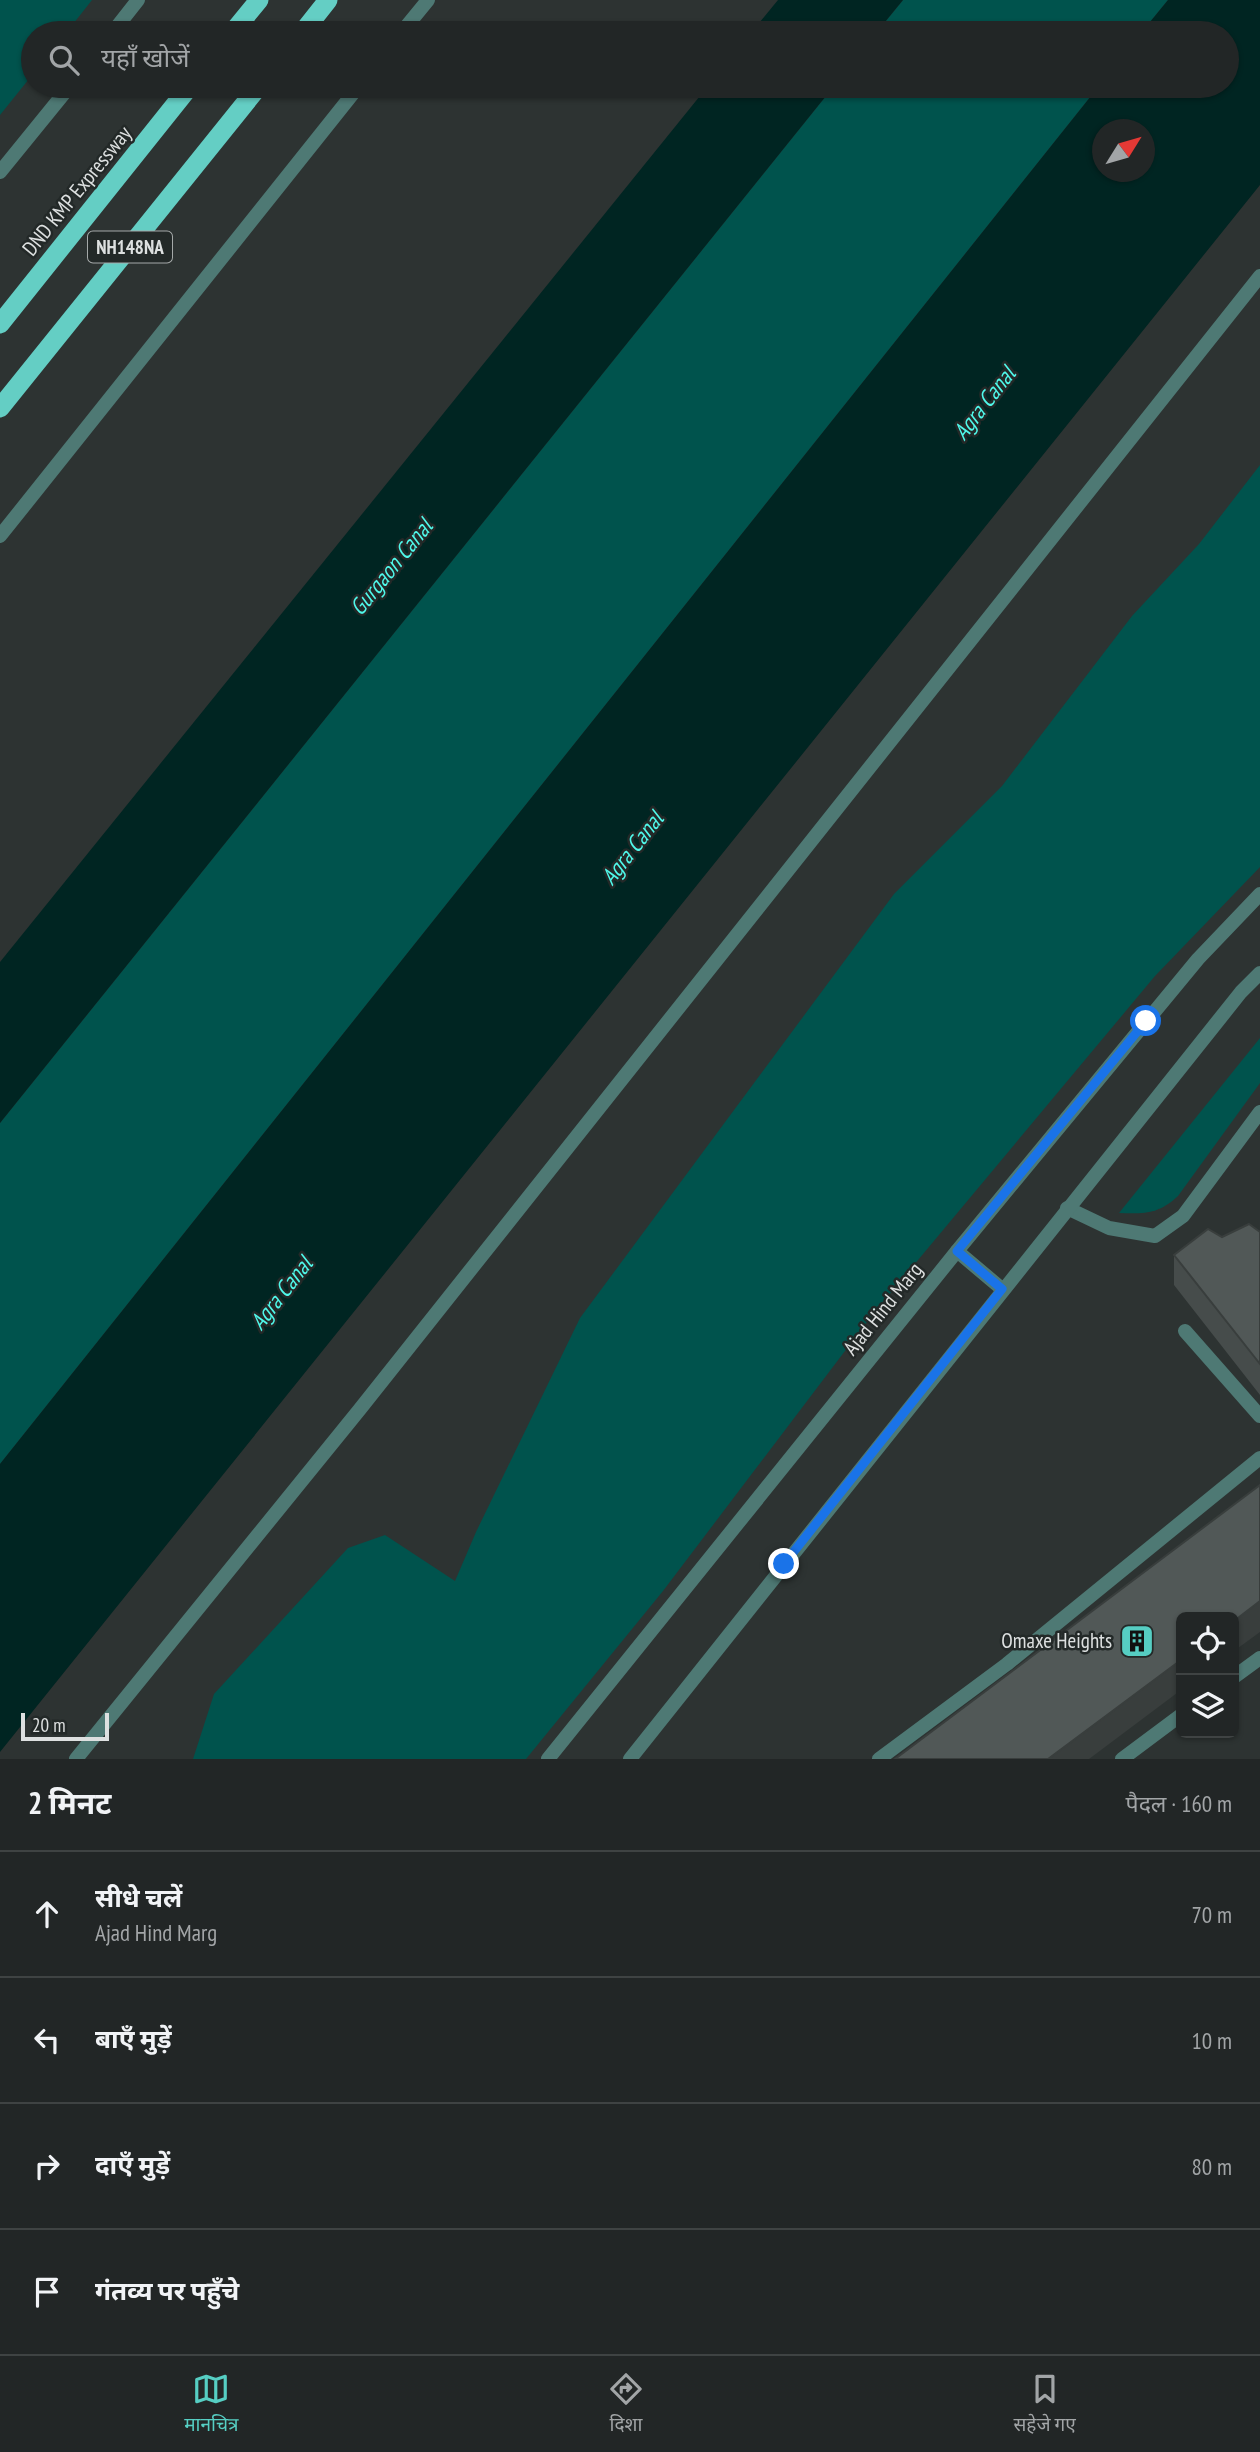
<!DOCTYPE html>
<html lang="hi">
<head>
<meta charset="utf-8">
<style>
	:root { --surface:#222626; --page:#2a2e2e; --text:#f1f3f6; --muted:#a2a5a7; --line:#3f4343; --accent:#56cec3 }
	body { margin:0; font-family:"PT Sans Narrow","Noto Sans Devanagari",sans-serif; background:var(--page); color:var(--text) }
	.controls { position:absolute; right:21px; bottom:21px; display:grid; overflow:hidden; border-radius:10px; box-shadow:0 2px 5px #0004 }
	.controls button { width:63px; height:63px; display:grid; place-items:center; padding:0; border:0; border-bottom:2px solid var(--line); background:var(--surface); color:var(--text); font:35px sans-serif }
	.compass { position:absolute; left:1092px; top:119px; width:63px; height:63px; border-radius:50%; background:var(--surface); box-shadow:0 2px 5px #0004; rotate:53deg }
	.scale { position:absolute; left:21px; bottom:18px; width:88px; box-sizing:border-box; padding-left:7px; border:4px solid #dde0e0; border-top:0; font-size:19px; line-height:24px; white-space:nowrap; color:#dde0e0; -webkit-text-stroke:5px #232928; paint-order:stroke }
	.stop { position:absolute; width:21px; height:21px; margin:-16px; border:5px solid #1a73e8; border-radius:50%; background:#fff }
	.stop.end { background:#1a73e8; border-color:#fff; box-shadow:0 2px 7px #0008 }
	.list { margin:0; padding:0; list-style:none }
	h2 { display:flex; justify-content:space-between; align-items:center; height:91px; margin:0; padding:0 28px; font-size:30px }
	h2 small { font-size:23px; font-weight:400; color:var(--muted) }
	.list li { display:grid; grid-template-columns:46px 1fr auto; gap:21px; align-items:center; box-sizing:border-box; height:126px; padding:0 28px; border-top:2px solid var(--line) }
	.list b { display:block; font-size:26px; white-space:nowrap }
	.list p { margin:0; font-size:23px; white-space:nowrap; color:var(--muted) }
	.list em { font-size:23px; font-style:normal; color:var(--muted) }
	.icon { flex:none; width:38px; height:38px; fill:none; stroke:currentColor; stroke-width:2; stroke-linecap:round; stroke-linejoin:round }
	.map { position:relative; flex:none; width:1260px; height:1759px; overflow:hidden }
	.search { position:absolute; background:var(--surface); box-shadow:0 2px 5px #0004; left:21px; right:21px; top:21px; height:77px; display:flex; align-items:center; gap:18px; box-sizing:border-box; padding:0 24px; border-radius:38px; color:var(--muted); font-size:26px }
	.sheet { height:595px; background:var(--surface) }
	nav { display:flex; justify-content:space-around; align-items:center; box-sizing:border-box; height:98px; border-top:2px solid var(--line); background:var(--surface); font-size:19px; color:var(--muted) }
	nav a { display:grid; justify-items:center; gap:4px }
	nav .on { color:var(--accent) }
	.map>svg:first-child { display:block }
	.green { fill:#00534d }
	.water { fill:#002522; fill-rule:evenodd }
	.lines { fill:none; stroke-linecap:round; stroke-linejoin:round }
	.minor { stroke:#4e7974; stroke-width:14 }
	.tertiary { stroke:#4e7974; stroke-width:14 }
	.trunk { stroke:#64cec4; stroke-width:19 }
	.wall { fill:#464c4b }
	.shaded-wall { fill:#393e3d }
	.building { fill:#515857; stroke:#393e3d; stroke-width:2 }
	.route { stroke:#1a73e8; stroke-width:9 }
	.labels { text-anchor:middle; stroke-width:5; stroke-linejoin:round; paint-order:stroke }
	.shield { fill:#232928; stroke:#a5a9a9; stroke-width:2 }
	.shield-label { font-size:19px; font-weight:bold; fill:#dde0e0 }
	.street-label { font-size:21px; fill:#dde0e0; stroke:#232928 }
	.poi-label { font-size:21px; fill:#dde0e0; stroke:#232928; text-anchor:end }
	.water-label { font-size:23px; font-style:italic; fill:#4ff8ea; stroke:#232928 }
</style>
</head>
<body>
<div class="map">
<svg width="1260" height="1759" viewBox="0 0 1260 1759">
	<rect width="100%" height="100%" fill="#2d3332"/>
	<!-- green -->
	<g class="green">
		<polygon points="0,0 92,0 66,33 33,33 33,74 0,115"/>
		<polygon points="903,0 1168,0 1141,33 876,33"/>
		<polygon points="834,86 1099,86 0,1464 0,1123"/>
		<polygon points="1260,465 1260,867 1155,976 873,1314 663,1591 526,1759 193,1759 214,1694 348,1548 385,1535 455,1581 476,1532 580,1318 894,894 1002,786 1132,616 1199,544"/>
		<path d="M1260 1038V1083L1178 1196C1159 1214 1144 1214 1119 1213Z"/>
	</g>
	<!-- water -->
	<g class="water">
		<polygon points="778,0 903,0 876,33 751,33"/>
		<path d="M1168 0H1260V185L0 1752V1464L1099 86H1227V33H1141ZM1102 130H1144V172H1102Z"/>
		<polygon points="708,86 834,86 0,1123 0,962"/>
	</g>
	<g class="lines">
		<!-- minor -->
		<g class="minor">
			<polyline points="1067,1208 1109,1228 1155,1236 1183,1216 1260,1112"/>
			<polyline points="1185,1331 1260,1416"/>
			<polyline points="1234,1677 1260,1658"/>
			<polyline points="879,1759 1007,1664 1260,1458"/>
			<polyline points="1122,1759 1181,1715"/>
		</g>
		<!-- tertiary -->
		<g class="tertiary">
			<polyline points="112,33 138,0"/>
			<polyline points="401,33 428,0"/>
			<polyline points="0,172 70,86"/>
			<polyline points="0,536 359,86"/>
			<polyline points="957,1251 1002,1289"/>
			<polyline points="76,1759 360,1409 1260,276"/>
			<polyline points="548,1759 957,1251 1198,959 1260,894"/>
			<polyline points="630,1759 1241,992 1260,973"/>
		</g>
		<!-- trunk -->
		<g class="trunk">
			<polyline points="232,33 259,0"/>
			<polyline points="302,33 328,0"/>
			<polyline points="0,324 190,86"/>
			<polyline points="0,408 259,86"/>
		</g>
	</g>
	<!-- wall -->
	<polygon class="wall" points="1260,1232 1260,1395 1174,1285 1174,1255 1222,1237"/>
	<!-- shaded-wall -->
	<g class="shaded-wall">
		<polygon points="1260,1601 1260,1632 1234,1651 1234,1621"/>
		<polygon points="1181,1660 1181,1690 1089,1759 1048,1759"/>
	</g>
	<!-- building -->
	<g class="building">
		<polygon points="1249,1224 1260,1232 1260,1364 1174,1255 1208,1229 1222,1237"/>
		<polygon points="1260,1485 1260,1601 1234,1621 1234,1617 1181,1617 1181,1660 1048,1759 895,1759"/>
	</g>
	<g class="lines">
		<!-- route -->
		<polyline class="route" points="784,1564 1002,1289 957,1251 1146,1021"/>
	</g>
	<!-- icons -->
	<defs>
		<g id="building-square" transform="scale(1.75)"><rect x="-9" y="-9" width="18" height="18" rx="4" fill="#56cec3" stroke="#232928"/><path d="M-4-6H4V6H1V3H-1V6H-4ZM-2.5-4.3h1.7v1.8h-1.7ZM.8-4.3h1.7v1.8H.8ZM-2.5-1h1.7V.8h-1.7ZM.8-1h1.7V.8H.8Z" fill="#111"/></g>
	</defs>
	<g fill-rule="evenodd">
		<use href="#building-square" x="1137" y="1641"/>
	</g>
	<g class="labels">
		<!-- shield labels -->
		<rect class="shield" x="88" y="231.5" width="84" height="31" rx="5"/>
		<g class="shield-label">
			<text x="130" y="254">NH148NA</text>
		</g>
		<!-- street labels -->
		<g class="street-label">
			<text transform="translate(77 191) rotate(-51)" y="7">DND KMP Expressway</text>
			<text transform="translate(883 1309) rotate(-51)" y="7">Ajad Hind Marg</text>
		</g>
		<!-- poi labels -->
		<g class="poi-label">
			<text x="1112" y="1648">Omaxe Heights</text>
		</g>
		<!-- water labels -->
		<g class="water-label">
			<text transform="translate(984 403) rotate(-52)" y="8">Agra Canal</text>
			<text transform="translate(391 567) rotate(-51)" y="8">Gurgaon Canal</text>
			<text transform="translate(632 848) rotate(-52)" y="8">Agra Canal</text>
			<text transform="translate(281 1293) rotate(-52)" y="8">Agra Canal</text>
		</g>
	</g>
</svg>
<div class="controls">
<button><svg class="icon" aria-label="locate" viewBox="0 0 24 24"><circle cx="12" cy="12" r="6"/><path d="M12 2v4M12 18v4M2 12h4M18 12h4"/></svg></button>
<button><svg class="icon" aria-label="layers" viewBox="0 0 24 24"><path d="M12 4l9 5-9 5-9-5zM3 14l9 5 9-5"/></svg></button>
</div>
<svg class="compass" viewBox="-18 -18 36 36"><path d="M0-13l5 13h-10z" fill="#e53935"/><path d="M0 13l5-13h-10z" fill="#a2a5a7"/></svg>
<div class="scale">20 m</div>
<div class="stop" style="left:1146px;top:1021px"></div>
<div class="stop end" style="left:784px;top:1564px"></div>
<div class="search"><svg class="icon" aria-label="search" viewBox="0 0 24 24"><circle cx="10" cy="10" r="6"/><path d="M15 15l6 6"/></svg>यहाँ खोजें</div>
</div>
<section class="sheet">
<h2>2 मिनट<small>पैदल · 160 m</small></h2>
<ul class="list">
<li><svg class="icon" aria-label="ahead" viewBox="0 0 24 24"><path d="M12 20V5M6 11l6-6 6 6"/></svg><div><b>सीधे चलें</b><p>Ajad Hind Marg</p></div><em>70 m</em></li>
<li><svg class="icon" aria-label="left" viewBox="0 0 24 24"><path d="M17 20v-9H6M10 6l-5 5 5 5"/></svg><div><b>बाएँ मुड़ें</b></div><em>10 m</em></li>
<li><svg class="icon" aria-label="right" viewBox="0 0 24 24"><path d="M7 20v-9h11M14 6l5 5-5 5"/></svg><div><b>दाएँ मुड़ें</b></div><em>80 m</em></li>
<li><svg class="icon" aria-label="arrive" viewBox="0 0 24 24"><path d="M6 21V4h12l-3 4 3 4H6"/></svg><div><b>गंतव्य पर पहुँचे</b></div></li>
</ul>
</section>
<nav>
<a class="on"><svg class="icon" aria-label="map" viewBox="0 0 24 24"><path d="M3 6l6-2 6 2 6-2v14l-6 2-6-2-6 2zM9 4v14M15 6v14"/></svg>मानचित्र</a>
<a><svg class="icon" aria-label="directions" viewBox="0 0 24 24"><path d="M12 3l9 9-9 9-9-9zM9 14v-3h6M13 9l2 2-2 2"/></svg>दिशा</a>
<a><svg class="icon" aria-label="saved" viewBox="0 0 24 24"><path d="M7 4h10v16l-5-4-5 4z"/></svg>सहेजे गए</a>
</nav>
</body>
</html>
